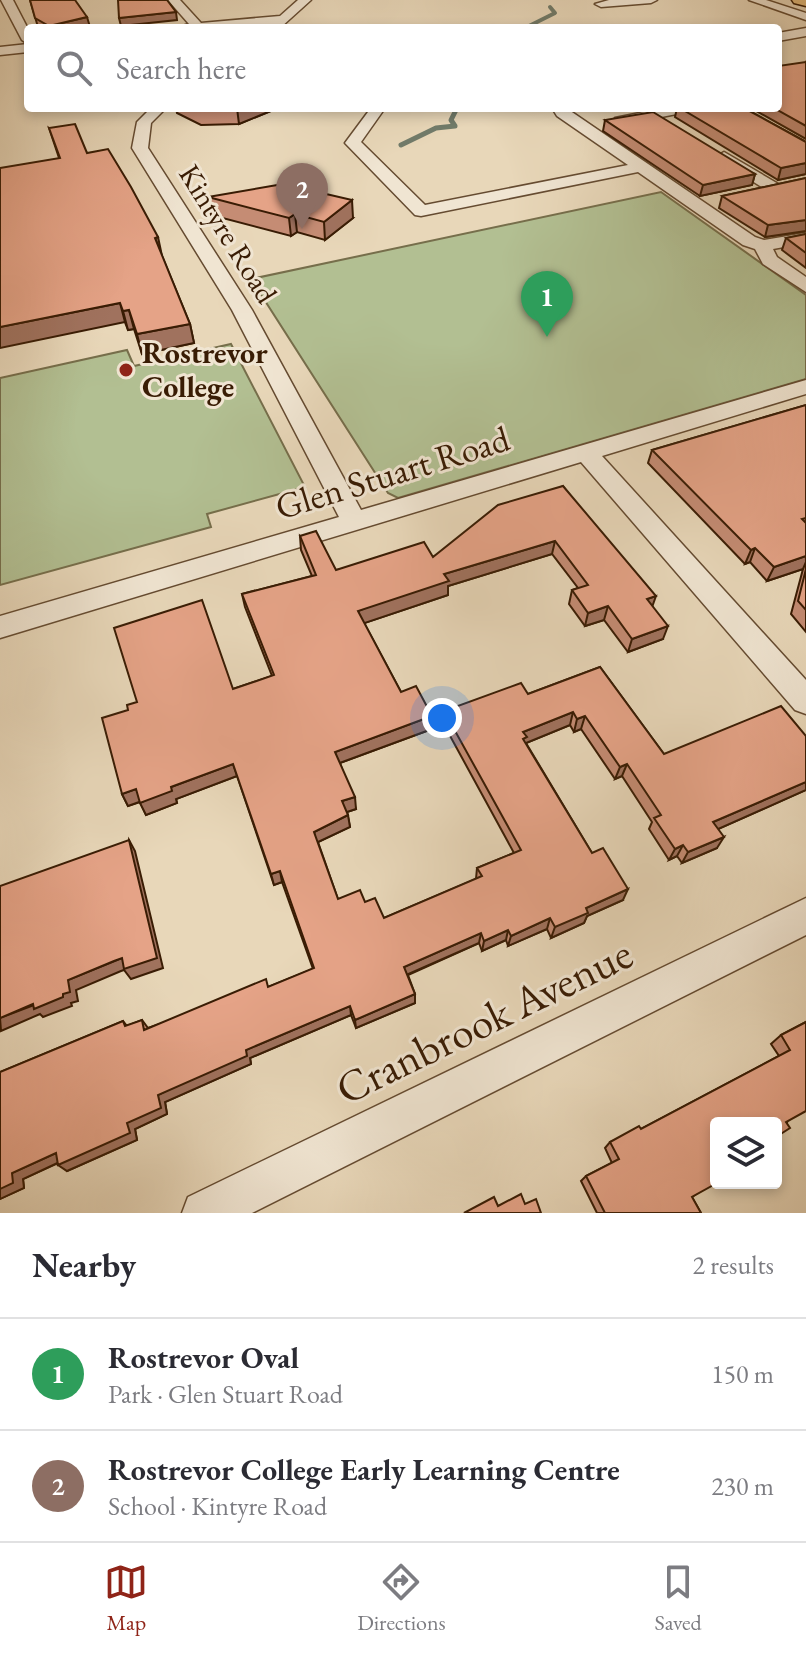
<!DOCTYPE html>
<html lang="en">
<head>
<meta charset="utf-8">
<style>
	:root { --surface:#fff; --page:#f2f2f3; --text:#2b2b33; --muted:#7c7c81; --line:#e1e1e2; --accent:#8f2418 }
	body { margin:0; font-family:"EB Garamond",serif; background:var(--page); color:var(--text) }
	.controls { position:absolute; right:24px; bottom:24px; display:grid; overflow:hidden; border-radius:8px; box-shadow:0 4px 12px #0003 }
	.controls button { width:72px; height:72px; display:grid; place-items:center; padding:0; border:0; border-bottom:2px solid var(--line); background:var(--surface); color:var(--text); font:40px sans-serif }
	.you { position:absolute; left:442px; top:718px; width:28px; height:28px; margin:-20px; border:6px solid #fff; border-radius:50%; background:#1a73e8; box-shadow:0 0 0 12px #1a73e833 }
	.badge { display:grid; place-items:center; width:52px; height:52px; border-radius:50%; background:var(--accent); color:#fff; font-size:26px; font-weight:700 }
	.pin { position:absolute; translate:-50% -66px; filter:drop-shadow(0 2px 4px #0008) }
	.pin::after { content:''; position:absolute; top:42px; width:28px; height:24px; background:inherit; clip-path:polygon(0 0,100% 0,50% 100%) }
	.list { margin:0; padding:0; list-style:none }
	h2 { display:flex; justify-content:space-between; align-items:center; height:104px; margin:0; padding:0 32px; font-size:34px }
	h2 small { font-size:26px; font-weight:400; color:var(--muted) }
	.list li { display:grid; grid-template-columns:52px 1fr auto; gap:24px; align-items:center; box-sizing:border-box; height:112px; padding:0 32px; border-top:2px solid var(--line) }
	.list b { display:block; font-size:30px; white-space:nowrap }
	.list p { margin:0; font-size:26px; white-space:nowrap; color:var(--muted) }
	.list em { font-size:26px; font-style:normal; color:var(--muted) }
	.icon { flex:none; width:44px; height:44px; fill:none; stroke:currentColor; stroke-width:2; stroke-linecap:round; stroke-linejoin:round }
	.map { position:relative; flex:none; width:806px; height:1213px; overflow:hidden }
	.search { position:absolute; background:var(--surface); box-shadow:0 4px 12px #0003; left:24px; right:24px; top:24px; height:88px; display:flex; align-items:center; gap:20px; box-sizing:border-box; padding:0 28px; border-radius:8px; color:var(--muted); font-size:30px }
	.sheet { height:328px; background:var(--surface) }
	nav { display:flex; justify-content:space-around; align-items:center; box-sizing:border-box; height:112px; border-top:2px solid var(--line); background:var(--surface); font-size:22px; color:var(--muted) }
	nav a { display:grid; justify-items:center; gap:4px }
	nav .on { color:var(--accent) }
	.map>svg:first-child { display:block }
	.green { fill:#b2bf92; stroke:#766e4b; stroke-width:2 }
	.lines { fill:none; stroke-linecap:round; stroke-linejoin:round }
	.stream-far1 { stroke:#717b6a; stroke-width:4 }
	.stream { stroke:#717b6a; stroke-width:5 }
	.minor-casing { stroke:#654b31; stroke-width:3 }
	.major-casing { stroke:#391c04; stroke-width:3 }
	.minor { fill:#f0e5d2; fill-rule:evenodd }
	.major { fill:#e4bc7c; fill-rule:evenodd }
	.wall { fill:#c58c74; stroke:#391c04; stroke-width:2 }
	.shaded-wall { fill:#a0725e; stroke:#391c04; stroke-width:2 }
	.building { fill:#e5a387; stroke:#391c04; stroke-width:2 }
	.poi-dot { fill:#8f2418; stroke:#f0e5d2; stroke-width:3 }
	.labels { text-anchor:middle; stroke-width:6; stroke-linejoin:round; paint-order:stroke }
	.far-street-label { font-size:30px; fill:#391c04; stroke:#f0e5d2 }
	.far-poi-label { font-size:30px; font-weight:bold; fill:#391c04; stroke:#f0e5d2; text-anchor:start }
	.street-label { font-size:36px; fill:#391c04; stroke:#f0e5d2 }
	.near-street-label { font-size:44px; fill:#391c04; stroke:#f0e5d2 }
</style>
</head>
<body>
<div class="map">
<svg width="806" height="1213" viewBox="0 0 806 1213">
	<rect width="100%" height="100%" fill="#e8d7b9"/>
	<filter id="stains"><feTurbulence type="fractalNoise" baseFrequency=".0025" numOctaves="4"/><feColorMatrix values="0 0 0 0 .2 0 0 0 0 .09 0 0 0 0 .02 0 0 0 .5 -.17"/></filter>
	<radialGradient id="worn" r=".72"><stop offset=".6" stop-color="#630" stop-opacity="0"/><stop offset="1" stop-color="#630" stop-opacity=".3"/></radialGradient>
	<!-- green -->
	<g class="green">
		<polygon points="661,192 806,295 806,379 398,498 388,493 251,279"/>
		<polygon points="231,344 305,487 207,514 211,527 0,585 0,378 127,350 134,366"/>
	</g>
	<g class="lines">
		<!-- stream-far1 -->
		<polyline class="stream-far1" points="525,28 555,13 550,7"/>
		<!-- stream -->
		<polyline class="stream" points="401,145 436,128 455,126 451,120 457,108"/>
		<!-- minor casing -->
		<g class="minor-casing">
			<g id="minor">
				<polygon points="1,0 13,0 28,29 28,44 22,40"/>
				<polygon points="168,0 180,0 201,23 280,16 298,0 311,0 280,28 267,28 271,24 176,28 189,24"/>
				<polygon points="609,0 657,0 651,3 601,7 595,4"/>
				<polygon points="749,0 766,0 806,13 806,20"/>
				<polygon points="806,28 806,36 778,41 778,33"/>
				<polygon points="28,44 28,52 0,55 0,47"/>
				<polygon points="151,108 166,108 151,123 148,148 252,310 361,510 806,380 806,394 602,456 806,680 806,714 795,710 581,462 0,638 0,616 339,517 232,310 132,148 137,122"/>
				<polygon points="371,108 385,108 361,142 425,205 628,165 557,116 552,108 566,108 755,237 764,240 806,233 806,243 773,249 777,257 806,277 806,292 763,264 755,249 743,245 638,172 421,216 415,215 345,143"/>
				<polygon points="665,108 694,108 687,112 620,125 613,121 615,118"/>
				<polygon points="724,152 780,185 782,188 774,193 768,191 719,160 716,157"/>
				<polygon points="806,898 806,935 252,1213 182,1213 188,1197"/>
			</g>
		</g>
		<!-- major casing -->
		<g class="major-casing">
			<polygon id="major" points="792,0 806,0 806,6 794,3"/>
		</g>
		<!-- minor -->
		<use href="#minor" class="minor"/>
		<!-- major -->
		<use href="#major" class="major"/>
	</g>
	<!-- wall -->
	<g class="wall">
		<polygon points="30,0 90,27 39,28 38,27"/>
		<polygon points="806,62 806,139 751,108 778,108"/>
		<polygon points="176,108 278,108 239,124 201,125 177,113"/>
		<polygon points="677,108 744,108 806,142 806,174 778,180 675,117"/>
		<polygon points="605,120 755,174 752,185 700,196 603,131"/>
		<polygon points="49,128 87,153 162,256 190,324 194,343 142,354 134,329 128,330 59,158"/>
		<polygon points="806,178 806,231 765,237 719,208 722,196"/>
		<polygon points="208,197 353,218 325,240 297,232 291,236 211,215"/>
		<polygon points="806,234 806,268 782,250 786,238"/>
		<polygon points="806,405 806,632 791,614 803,569 767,581 750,562 745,564 648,463 652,450"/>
		<polygon points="563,486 652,606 663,639 628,652 604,620 585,626 569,604 572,590 578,588 552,554 448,586 448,595 364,623 401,692 432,729 340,763 356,809 347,812 350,827 318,842 338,899 365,902 384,918 476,879 477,868 514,853 443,723 444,711 528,694 600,667 664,754 806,736 806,790 718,829 717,848 682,863 677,856 669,860 649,829 652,822 622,776 615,779 581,729 574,732 570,725 526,743 592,853 623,900 587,916 584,923 551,938 547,929 508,946 506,940 482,951 479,943 408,975 415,994 415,1003 356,1028 351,1015 250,1058 251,1064 165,1102 167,1114 135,1129 137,1140 67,1171 58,1163 23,1179 24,1188 0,1199 0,1072 123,1021 127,1026 142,1020 148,1028 268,987 313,969 282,882 274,885 237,776 176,799 177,803 146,815 140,802 128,806 122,794 233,689 272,676 245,607 242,594 312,576 301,550 300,536 336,570 433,557"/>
		<polygon points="806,1022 787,1123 776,1137 692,1197 701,1213 597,1213 581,1181 586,1176 612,1163 605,1148 610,1142 641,1129 779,1056 771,1044 781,1035"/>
	</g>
	<!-- shaded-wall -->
	<g class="shaded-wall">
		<polygon points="176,12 177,20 121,26 119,18"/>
		<polygon points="87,17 90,27 85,28 50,28 49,26"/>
		<polygon points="237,108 278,108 239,124"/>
		<polygon points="806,163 806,174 778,180 781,168"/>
		<polygon points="755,174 752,185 700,196 703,185"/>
		<polygon points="352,200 353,218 325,240 324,222"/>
		<polygon points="295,214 297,232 291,236 289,218"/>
		<polygon points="806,220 806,231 765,237 768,225"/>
		<polygon points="158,237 162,256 155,238"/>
		<polygon points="120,303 125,322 0,348 0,327"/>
		<polygon points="129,310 134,329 128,330 123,311"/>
		<polygon points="190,324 194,343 142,354 137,334"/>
		<polygon points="555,541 552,554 448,586 448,595 359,625 358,611 444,574"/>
		<polygon points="755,548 750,562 745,564 751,550"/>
		<polygon points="806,556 806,562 803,569 767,581 774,567"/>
		<polygon points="656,596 651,610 647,599"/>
		<polygon points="608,606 604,620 585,626 588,613"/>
		<polygon points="668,626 663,639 628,652 632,639"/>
		<polygon points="573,712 570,725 526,743 524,750 520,751 523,732"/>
		<polygon points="432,716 432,729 337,764 335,752"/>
		<polygon points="585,716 581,729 574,732 577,719"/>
		<polygon points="233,764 237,776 176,799 177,803 146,815 140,803 171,787"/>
		<polygon points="627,764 622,776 615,779 620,767"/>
		<polygon points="806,782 806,790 707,834 713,822"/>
		<polygon points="136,789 142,801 128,806 122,794"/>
		<polygon points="355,797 356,809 344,813 342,801"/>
		<polygon points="348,815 350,827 316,843 314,832"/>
		<polygon points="724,837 717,848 682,863 688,852"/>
		<polygon points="129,840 135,851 163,968 131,979 124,970 121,971 76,990 78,1001 71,1003 72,1006 43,1017 40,1014 1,1031 0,1018 63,994 68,980 122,958"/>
		<polygon points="683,845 677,856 669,860 675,849"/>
		<polygon points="280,871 282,882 274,885 271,874"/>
		<polygon points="628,889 623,900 587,916 584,923 551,938 555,927 586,908"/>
		<polygon points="550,918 547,929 508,946 511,936"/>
		<polygon points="508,930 506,940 482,951 484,941"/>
		<polygon points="481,933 479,943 404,976 404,967"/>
		<polygon points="415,994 415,1003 356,1028 355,1020"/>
		<polygon points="350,1006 351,1015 250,1058 251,1064 165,1102 167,1114 135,1129 137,1140 67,1171 58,1165 127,1123 158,1095 246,1050"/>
		<polygon points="56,1153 66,1159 23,1179 24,1188 0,1199 0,1189 12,1173"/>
	</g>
	<!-- building -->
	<g class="building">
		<polygon points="30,0 75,0 87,17 49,26 35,18"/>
		<polygon points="118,0 167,0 176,12 119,18"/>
		<polygon points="806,62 806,126 774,108 778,108 778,66"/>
		<polygon points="680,108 744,108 806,142 806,163 781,168"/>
		<polygon points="653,112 755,174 703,185 605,120"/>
		<polygon points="75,124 87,153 108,149 131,187 158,237 155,238 190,324 137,334 129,310 123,311 120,303 0,327 0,168 60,158 49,128"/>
		<polygon points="806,178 806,220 768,225 722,196"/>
		<polygon points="283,184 352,200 324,222 295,214 289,218 208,197"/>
		<polygon points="806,234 806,253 786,238"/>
		<polygon points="806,405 806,518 802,519 806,523 806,556 774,567 755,548 751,550 652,450"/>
		<polygon points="563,486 656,596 647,599 668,626 632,639 608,606 588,613 572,590 588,585 555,541 444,574 449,581 358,611 401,692 416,686 432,716 335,752 355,797 342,801 348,815 314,832 338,899 360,890 365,902 375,898 384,918 482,876 477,868 521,850 444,711 521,683 528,694 600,667 664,754 781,706 806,736 806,782 713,822 724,837 688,852 683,845 675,849 654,818 661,815 627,764 620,767 585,716 577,719 573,712 523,732 527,737 523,739 592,853 603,848 628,889 586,908 588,913 555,927 550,918 511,936 508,930 484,941 481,933 404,967 415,994 355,1020 350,1006 246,1050 247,1056 158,1095 161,1108 127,1123 130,1133 58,1165 56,1153 12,1173 13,1183 0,1189 0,1072 123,1021 125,1026 142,1020 144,1030 266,979 268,987 314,968 280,871 271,874 233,764 171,787 172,791 140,803 136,789 122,794 102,718 128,710 127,705 137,702 114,628 202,600 233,689 274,675 242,594 316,575 300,536 316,531 336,570 424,542 433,557 498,505"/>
		<polygon points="806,569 806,610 798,601"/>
		<polygon points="129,840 157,958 124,969 122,958 114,961 68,980 70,992 63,994 63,997 34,1009 33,1004 0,1018 0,886"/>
		<polygon points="806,1022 806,1111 786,1122 790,1128 776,1137 776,1123 716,1123 717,1183 692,1197 701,1213 605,1213 586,1176 619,1159 610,1142 639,1126 641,1129 790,1050 781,1035"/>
		<polygon points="521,1194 525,1204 536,1199 541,1213 464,1213 494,1197 498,1206"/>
	</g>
	<!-- markers -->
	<circle class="poi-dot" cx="126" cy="370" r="8"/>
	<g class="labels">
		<!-- far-street labels -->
		<g class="far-street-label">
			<text transform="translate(228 234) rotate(58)" y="10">Kintyre Road</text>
		</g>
		<!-- far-poi labels -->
		<g class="far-poi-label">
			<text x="142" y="363">Rostrevor<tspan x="142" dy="34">College</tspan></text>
		</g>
		<!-- street labels -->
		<g class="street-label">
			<text transform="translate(392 472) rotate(-17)" y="13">Glen Stuart Road</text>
		</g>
		<!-- near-street labels -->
		<g class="near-street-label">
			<text transform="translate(484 1021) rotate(-26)" y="15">Cranbrook Avenue</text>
		</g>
	</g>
	<rect width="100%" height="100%" filter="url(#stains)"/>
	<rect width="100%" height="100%" fill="url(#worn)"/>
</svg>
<div class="controls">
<button><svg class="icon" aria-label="layers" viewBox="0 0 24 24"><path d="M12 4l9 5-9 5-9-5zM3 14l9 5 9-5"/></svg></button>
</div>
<div class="you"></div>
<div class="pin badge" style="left:547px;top:337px;background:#2e9e5b">1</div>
<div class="pin badge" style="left:302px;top:229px;background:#8d6e63">2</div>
<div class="search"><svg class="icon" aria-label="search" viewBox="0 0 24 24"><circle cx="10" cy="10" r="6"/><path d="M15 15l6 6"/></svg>Search here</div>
</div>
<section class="sheet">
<h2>Nearby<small>2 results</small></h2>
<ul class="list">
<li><span class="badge" style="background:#2e9e5b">1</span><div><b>Rostrevor Oval</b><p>Park · Glen Stuart Road</p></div><em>150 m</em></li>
<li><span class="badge" style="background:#8d6e63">2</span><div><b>Rostrevor College Early Learning Centre</b><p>School · Kintyre Road</p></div><em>230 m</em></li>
</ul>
</section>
<nav>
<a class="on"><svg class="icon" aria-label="map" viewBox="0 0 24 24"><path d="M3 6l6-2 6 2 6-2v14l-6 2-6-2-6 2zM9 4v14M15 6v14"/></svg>Map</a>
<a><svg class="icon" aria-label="directions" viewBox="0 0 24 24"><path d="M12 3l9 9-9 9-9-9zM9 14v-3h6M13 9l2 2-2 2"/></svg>Directions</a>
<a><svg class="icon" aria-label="saved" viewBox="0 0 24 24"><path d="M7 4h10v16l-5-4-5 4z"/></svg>Saved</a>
</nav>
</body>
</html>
